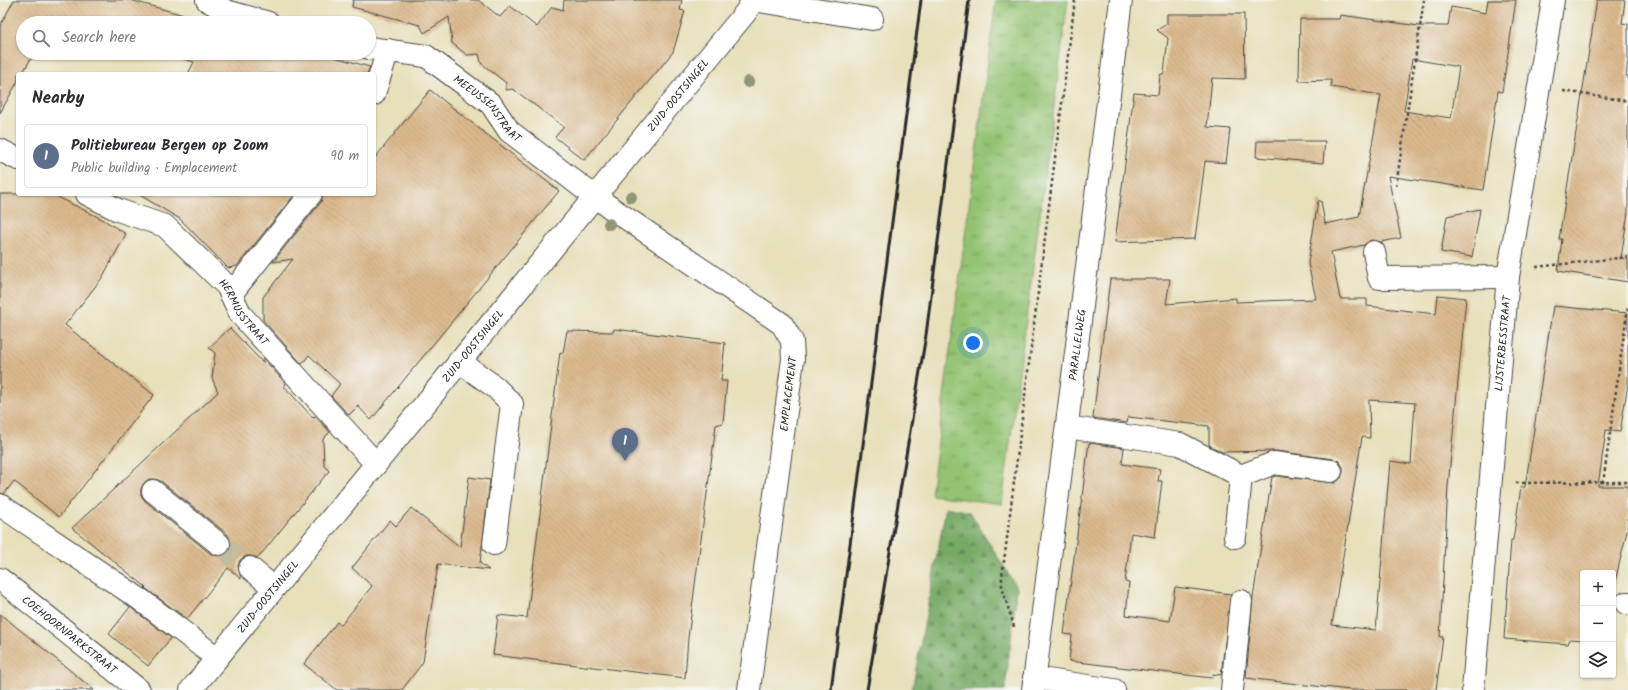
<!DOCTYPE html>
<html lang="en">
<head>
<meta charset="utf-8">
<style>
	:root { --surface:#fff; --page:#f2f2f3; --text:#2b2b33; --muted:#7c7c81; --line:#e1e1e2; --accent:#0b8043 }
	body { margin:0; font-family:Kalam,sans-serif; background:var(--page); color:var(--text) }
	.controls { position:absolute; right:12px; bottom:12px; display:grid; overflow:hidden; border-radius:4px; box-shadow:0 1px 3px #0004 }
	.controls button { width:36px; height:36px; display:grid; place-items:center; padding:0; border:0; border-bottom:1px solid var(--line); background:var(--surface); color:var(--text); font:20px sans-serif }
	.you { position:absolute; left:973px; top:343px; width:14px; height:14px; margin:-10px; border:3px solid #fff; border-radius:50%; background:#1a73e8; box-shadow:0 0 0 6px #1a73e833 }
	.badge { display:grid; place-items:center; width:26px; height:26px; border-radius:50%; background:var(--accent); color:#fff; font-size:13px; font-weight:700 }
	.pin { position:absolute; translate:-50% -33px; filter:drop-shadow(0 1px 2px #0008) }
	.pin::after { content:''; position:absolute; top:21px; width:14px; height:12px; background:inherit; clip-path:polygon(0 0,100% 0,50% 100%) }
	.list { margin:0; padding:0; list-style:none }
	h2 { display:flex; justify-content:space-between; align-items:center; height:52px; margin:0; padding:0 16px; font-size:17px }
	h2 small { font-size:13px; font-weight:400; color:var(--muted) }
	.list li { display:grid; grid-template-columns:26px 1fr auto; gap:12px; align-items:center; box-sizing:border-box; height:64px; margin:0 8px 8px; padding:0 8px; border:1px solid var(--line); border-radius:4px }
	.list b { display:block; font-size:15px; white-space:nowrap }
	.list p { margin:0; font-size:13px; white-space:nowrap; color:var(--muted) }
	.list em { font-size:13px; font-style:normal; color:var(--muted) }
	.icon { flex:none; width:22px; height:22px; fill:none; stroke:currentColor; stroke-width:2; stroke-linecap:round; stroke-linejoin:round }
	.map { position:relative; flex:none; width:1628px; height:690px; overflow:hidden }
	.search { position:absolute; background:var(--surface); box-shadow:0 1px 3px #0004; left:16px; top:16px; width:360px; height:44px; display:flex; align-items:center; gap:10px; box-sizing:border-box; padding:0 14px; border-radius:22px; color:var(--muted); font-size:15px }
	.panel { position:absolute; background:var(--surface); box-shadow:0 1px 3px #0004; left:16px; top:72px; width:360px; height:124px; border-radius:4px }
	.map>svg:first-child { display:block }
	.grass { fill:url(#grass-tufts); stroke:#5f774e }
	.forest { fill:url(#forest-firs); stroke:#506a48 }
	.building { fill:url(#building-back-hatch); fill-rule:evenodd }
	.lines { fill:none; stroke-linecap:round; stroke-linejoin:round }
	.minor-tunnel { stroke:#c1bc9e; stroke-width:22; stroke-dasharray:22 11; stroke-linecap:butt }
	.minor-casing { stroke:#474641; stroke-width:24 }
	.path { stroke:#474641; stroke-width:2.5; stroke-dasharray:3 3; stroke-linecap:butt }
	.minor { stroke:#fff; stroke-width:22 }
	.rail { stroke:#2b2b2b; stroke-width:3 }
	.tree { fill:#919677 }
	.labels { text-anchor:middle; stroke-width:3.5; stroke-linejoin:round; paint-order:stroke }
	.street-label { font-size:11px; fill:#2b2b2b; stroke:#f6f6f2 }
</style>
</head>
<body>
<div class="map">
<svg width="1628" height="690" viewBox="0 0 1628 690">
	<defs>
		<pattern id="grass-tufts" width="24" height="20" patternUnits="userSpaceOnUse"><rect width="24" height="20" fill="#93c372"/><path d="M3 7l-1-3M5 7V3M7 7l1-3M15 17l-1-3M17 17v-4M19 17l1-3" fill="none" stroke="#789f5e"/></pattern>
		<pattern id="forest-firs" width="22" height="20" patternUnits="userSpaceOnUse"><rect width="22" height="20" fill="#76a964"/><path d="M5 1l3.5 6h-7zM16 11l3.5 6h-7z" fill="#618a53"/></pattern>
		<pattern id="building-back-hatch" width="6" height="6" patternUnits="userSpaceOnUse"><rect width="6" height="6" fill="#dab98d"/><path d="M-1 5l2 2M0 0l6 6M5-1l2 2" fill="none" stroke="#bb9f7a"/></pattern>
	</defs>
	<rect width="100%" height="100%" fill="#f6f6f2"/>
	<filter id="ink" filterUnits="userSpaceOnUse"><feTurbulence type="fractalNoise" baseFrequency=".025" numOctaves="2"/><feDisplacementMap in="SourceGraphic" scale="8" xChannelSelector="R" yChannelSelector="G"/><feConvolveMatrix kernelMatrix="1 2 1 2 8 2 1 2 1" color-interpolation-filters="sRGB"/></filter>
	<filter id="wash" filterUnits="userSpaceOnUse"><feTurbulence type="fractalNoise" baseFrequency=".012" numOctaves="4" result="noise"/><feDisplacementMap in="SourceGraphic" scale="16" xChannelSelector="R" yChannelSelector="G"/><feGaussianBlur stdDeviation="0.9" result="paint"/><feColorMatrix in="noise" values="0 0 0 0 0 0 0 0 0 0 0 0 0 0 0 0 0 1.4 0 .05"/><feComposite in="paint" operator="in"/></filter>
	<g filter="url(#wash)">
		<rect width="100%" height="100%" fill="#e7e0bb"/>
		<!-- grass -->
		<polygon class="grass" points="996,0 1068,0 1002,504 931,495"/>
		<!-- forest -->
		<polygon class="forest" points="946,507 970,512 1017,588 1005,690 912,690"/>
		<g id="blocks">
			<!-- building -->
			<g class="building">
				<polygon points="14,0 130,0 212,23 23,23 23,53 34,53 22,74 18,74 18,81 0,113 0,26"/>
				<polygon points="353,0 478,0 500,17 510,6 537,27 552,7 563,10 564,0 682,0 680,10 685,11 673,52 584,160 555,137 564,127 513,89 506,90 506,83 481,63 479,54 467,55 452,43 449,17 424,33 420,25 352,7"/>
				<path d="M1488 0H1516L1502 92 1498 91 1483 190 1388 176 1401 238 1381 242 1371 240 1364 245 1331 252 1340 299H1367V306L1436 314 1438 295 1466 298 1448 486 1440 637H1443L1436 690H1350L1246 678 1253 597 1272 477 1276 476 1335 483 1341 478 1343 472V467L1339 461 1333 459 1276 451 1222 452 1209 445V426L1128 417 1127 423 1093 418 1110 279H1170L1166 304 1236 298V302L1316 299 1308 263 1318 201H1321L1325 224 1359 217 1381 95 1331 87V80L1299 81 1300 19H1339L1340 15 1419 26H1448L1451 7 1486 13ZM1412 59 1459 67 1451 118 1404 111ZM1369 400 1415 403 1411 464 1390 461 1376 630 1332 625 1362 437 1370 438Z"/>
				<polygon points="1597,0 1625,0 1622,23 1628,24 1628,60 1626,76 1628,76 1628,212 1621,258 1628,259 1628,282 1558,271 1562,239 1559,239"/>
				<polygon points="1167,14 1244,14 1245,79 1212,78 1207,127 1230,129 1226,163 1205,161 1195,239 1115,242 1134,93 1158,95 1160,75 1164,73 1168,38 1157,30 1167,24"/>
				<polygon points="162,53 320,53 370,67 367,74 188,74 194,62"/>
				<polygon points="430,90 559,191 371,420 358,406 349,415 331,396 340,384 309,355 302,364 263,320 263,297 293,259 273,262 321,202 323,194 374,194 374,159"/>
				<polygon points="1257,141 1325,141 1323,163 1256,157"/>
				<polygon points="0,194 52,194 104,220 126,234 102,278 65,325 154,395 59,517 14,481 4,494 0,493"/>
				<polygon points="138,194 295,194 237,266 228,268 180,219"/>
				<polygon points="1480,209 1472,257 1441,252 1447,216"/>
				<polygon points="1553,306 1628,313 1628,384 1620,432 1606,430 1598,486 1628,486 1628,527 1613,590 1613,573 1583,573 1583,640 1570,639 1568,644 1504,639 1511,540 1513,540 1521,487 1525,487"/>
				<path d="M230 328 263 363V358L286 384 284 386 313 418 315 416 330 432 323 439 324 466 329 471 258 558 252 556H246L240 560 238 566 241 579 228 568 187 619 145 588 146 587 72 528 218 392 212 378 215 353 209 348ZM149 479H155L161 481 227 534 230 539 231 546 228 552 223 556H217L211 554 145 501 141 495V489L144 483Z"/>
				<polygon points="614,329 725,343 721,381 727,381 723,423 716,425 688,638 685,678 493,655 498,615 527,618 560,352 563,353 567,331 613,332"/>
				<polygon points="1089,443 1124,448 1122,464 1160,469 1158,481 1162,481 1155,537 1131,533 1125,582 1129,583 1126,615 1170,621 1175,587 1231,594 1221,675 1213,674 1212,678 1069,661 1072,635 1064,634"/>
				<polygon points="469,477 490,480 480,563 489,570 438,564 423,662 402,690 337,690 304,664 337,622 341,625 372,586 352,568 390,520 396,526 411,508 460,547"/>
				<polygon points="130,607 171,638 148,666 109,634"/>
				<polygon points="0,614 39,645 94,690 0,690"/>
			</g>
		</g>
	</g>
	<g filter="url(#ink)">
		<use href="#blocks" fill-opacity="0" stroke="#474641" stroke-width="1"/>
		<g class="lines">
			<!-- minor-tunnel -->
			<polyline class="minor-tunnel" points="219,544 250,568"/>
			<!-- minor casing -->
			<g class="minor-casing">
				<g id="minor">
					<polyline points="207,0 226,11 269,23"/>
					<path id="s1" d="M369 48 426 56 491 104 509 131 595 197 782 324 792 341 793 359 749 690"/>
					<polyline points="374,94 388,50"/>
					<polyline points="0,150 18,159"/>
					<path id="s2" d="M87 194 118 210 165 226 227 286 241 315 376 464"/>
					<polyline points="1374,252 1379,278 1508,277"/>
					<polyline points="231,294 311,194"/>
					<polyline points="459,361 495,387 512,404 494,544"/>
					<polyline points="1067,427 1180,444 1241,476 1235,537"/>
					<polyline points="1241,476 1274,463 1331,471"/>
					<polyline points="153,491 219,544"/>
					<polyline points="0,505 141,600 217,658"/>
					<polyline points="250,568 274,588"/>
					<path id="s3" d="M0 579 139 690"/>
					<polyline points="1626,603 1628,603"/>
					<polyline points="1034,678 1114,690"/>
					<path id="s4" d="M191 690 691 79 746 12 753 0 872 19"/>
					<path id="s5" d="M1033 690 1121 0"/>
					<polyline points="1232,690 1241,601"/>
					<path id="s6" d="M1473 690 1508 277 1553 0"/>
				</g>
			</g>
			<!-- path -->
			<g class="path">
				<polyline points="1563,91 1628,101"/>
				<polyline points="1396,186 1424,0"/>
				<polyline points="1536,267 1628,257"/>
				<polyline points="1516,483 1628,482"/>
				<polyline points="1603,483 1628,306"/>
				<polyline points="1014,627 1002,587 1002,577 1075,0"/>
			</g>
			<!-- minor -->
			<use href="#minor" class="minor"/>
			<!-- rail -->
			<g class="rail">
				<polyline points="831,690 921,0"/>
				<polyline points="867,690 926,335 969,0"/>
			</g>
		</g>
		<!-- trees -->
		<g class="tree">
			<circle cx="748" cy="82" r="6"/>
			<circle cx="631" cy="197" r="6"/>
			<circle cx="609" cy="224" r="6"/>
		</g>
	</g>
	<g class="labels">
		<!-- street labels -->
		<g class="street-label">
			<text dy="4" stroke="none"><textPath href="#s4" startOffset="769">ZUID-OOSTSINGEL</textPath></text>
			<text dy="4" stroke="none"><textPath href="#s1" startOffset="139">MEEUSSENSTRAAT</textPath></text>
			<text dy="4" stroke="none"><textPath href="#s2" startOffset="202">HERMUSSTRAAT</textPath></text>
			<text dy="4" stroke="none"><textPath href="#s6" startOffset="348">LIJSTERBESSTRAAT</textPath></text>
			<text dy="4" stroke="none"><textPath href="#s5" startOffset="348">PARALLELWEG</textPath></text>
			<text dy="4" stroke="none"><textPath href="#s4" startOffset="445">ZUID-OOSTSINGEL</textPath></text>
			<text transform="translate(788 394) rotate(-83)" y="4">EMPLACEMENT</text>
			<text dy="4" stroke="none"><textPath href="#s4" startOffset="121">ZUID-OOSTSINGEL</textPath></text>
			<text dy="4" stroke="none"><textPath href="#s3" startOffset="89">COEHOORNPARKSTRAAT</textPath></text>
		</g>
	</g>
</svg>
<div class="controls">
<button>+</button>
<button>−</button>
<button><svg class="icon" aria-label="layers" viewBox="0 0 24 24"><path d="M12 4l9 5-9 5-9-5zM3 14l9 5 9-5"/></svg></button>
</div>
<div class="you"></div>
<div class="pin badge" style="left:625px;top:461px;background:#5c6f8a">1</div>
<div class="search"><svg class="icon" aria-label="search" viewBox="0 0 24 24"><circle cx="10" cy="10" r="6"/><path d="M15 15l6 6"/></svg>Search here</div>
<section class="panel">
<h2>Nearby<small></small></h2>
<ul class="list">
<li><span class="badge" style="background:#5c6f8a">1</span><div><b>Politiebureau Bergen op Zoom</b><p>Public building · Emplacement</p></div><em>90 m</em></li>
</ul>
</section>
</div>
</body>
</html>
